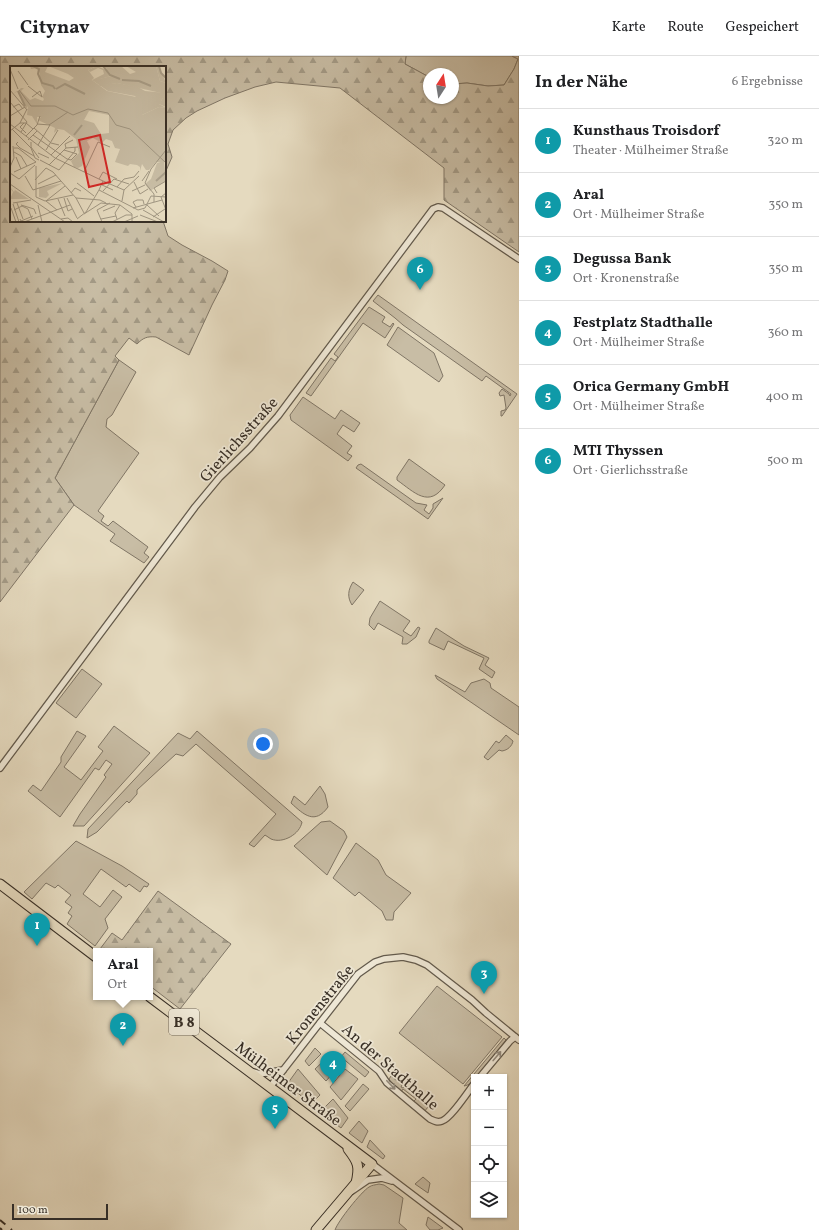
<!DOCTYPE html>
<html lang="de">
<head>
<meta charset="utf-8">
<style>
	:root { --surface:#fff; --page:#f6f6f6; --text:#202124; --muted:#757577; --line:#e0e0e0; --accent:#8f2418 }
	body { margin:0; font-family:Vollkorn,serif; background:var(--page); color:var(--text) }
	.controls { position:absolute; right:12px; bottom:12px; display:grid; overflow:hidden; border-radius:0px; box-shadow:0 1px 3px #0004 }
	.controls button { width:36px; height:36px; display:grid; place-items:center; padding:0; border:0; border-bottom:1px solid var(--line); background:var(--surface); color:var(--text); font:20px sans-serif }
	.compass { position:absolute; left:423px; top:12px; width:36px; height:36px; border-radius:50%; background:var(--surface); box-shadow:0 1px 3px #0004; rotate:12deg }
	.scale { position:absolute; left:12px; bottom:10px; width:96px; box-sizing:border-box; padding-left:4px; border:2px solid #382f26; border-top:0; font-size:11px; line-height:14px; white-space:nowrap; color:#382f26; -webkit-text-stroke:3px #eee7d5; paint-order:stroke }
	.you { position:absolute; left:263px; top:688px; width:14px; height:14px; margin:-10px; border:3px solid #fff; border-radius:50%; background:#1a73e8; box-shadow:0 0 0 6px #1a73e833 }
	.badge { display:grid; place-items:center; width:26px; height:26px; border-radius:50%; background:var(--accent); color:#fff; font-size:13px; font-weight:700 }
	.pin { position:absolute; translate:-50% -33px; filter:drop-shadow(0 1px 2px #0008) }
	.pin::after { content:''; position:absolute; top:21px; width:14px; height:12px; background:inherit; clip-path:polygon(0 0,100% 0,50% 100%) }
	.popup { position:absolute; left:93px; top:892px; width:60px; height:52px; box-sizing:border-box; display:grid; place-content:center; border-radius:0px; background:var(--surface); filter:drop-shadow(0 1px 3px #0005); font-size:13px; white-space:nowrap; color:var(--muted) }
	.popup b { font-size:15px; color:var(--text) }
	.popup::after { content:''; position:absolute; left:50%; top:100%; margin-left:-8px; border:8px solid transparent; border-top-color:var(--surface) }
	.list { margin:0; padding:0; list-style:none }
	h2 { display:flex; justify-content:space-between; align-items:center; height:52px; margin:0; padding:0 16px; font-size:17px }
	h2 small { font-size:13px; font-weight:400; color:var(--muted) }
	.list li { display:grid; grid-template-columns:26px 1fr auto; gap:12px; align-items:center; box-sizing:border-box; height:64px; padding:0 16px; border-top:1px solid var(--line) }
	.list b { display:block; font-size:15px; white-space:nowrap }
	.list p { margin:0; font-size:13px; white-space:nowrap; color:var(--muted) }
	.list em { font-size:13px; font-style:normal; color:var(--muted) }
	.icon { flex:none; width:22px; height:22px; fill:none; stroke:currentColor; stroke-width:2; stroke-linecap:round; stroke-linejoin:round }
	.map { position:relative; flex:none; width:519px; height:1174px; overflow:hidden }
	header { display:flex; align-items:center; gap:24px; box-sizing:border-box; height:56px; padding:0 20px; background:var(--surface); border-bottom:1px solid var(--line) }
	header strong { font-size:19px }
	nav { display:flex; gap:22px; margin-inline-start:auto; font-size:14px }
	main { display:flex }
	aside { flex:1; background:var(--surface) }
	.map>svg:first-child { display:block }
	.green { fill:#c8bda5; stroke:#807666 }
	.forest { fill:url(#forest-firs); stroke:#807666 }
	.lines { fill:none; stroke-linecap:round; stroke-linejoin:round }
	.street-casing { stroke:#635a4c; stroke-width:8 }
	.primary-casing { stroke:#382f26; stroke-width:11 }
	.street { stroke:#eee7d5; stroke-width:5.5 }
	.primary { stroke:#e5dabf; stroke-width:9 }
	.rail { stroke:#382f26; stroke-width:2; stroke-dasharray:7 7; stroke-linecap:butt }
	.oneway { stroke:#938b7e }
	.labels { text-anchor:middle; stroke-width:3.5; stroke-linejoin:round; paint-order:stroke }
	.shield { fill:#eee7d5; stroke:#6f665a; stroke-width:1 }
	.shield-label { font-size:15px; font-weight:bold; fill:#382f26 }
	.street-label { font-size:16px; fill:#382f26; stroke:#eee7d5 }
	.inset-river { fill:none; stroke:#aaa08b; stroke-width:2 }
	.inset-road { fill:none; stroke:#a09682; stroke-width:1 }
	.view { fill:#d62828; fill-opacity:0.15; stroke:#d62828; stroke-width:2 }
	.inset-edge { fill:none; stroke:#382f26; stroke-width:2 }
</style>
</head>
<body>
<header>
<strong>Citynav</strong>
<nav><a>Karte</a><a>Route</a><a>Gespeichert</a></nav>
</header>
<main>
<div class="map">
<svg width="519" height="1174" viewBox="0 0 519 1174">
	<defs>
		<pattern id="forest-firs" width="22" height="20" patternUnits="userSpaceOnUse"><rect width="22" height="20" fill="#c8bda5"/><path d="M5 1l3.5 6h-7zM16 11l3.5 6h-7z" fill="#a39a86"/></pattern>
	</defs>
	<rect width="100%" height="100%" fill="#e5dabf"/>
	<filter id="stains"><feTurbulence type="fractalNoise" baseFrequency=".005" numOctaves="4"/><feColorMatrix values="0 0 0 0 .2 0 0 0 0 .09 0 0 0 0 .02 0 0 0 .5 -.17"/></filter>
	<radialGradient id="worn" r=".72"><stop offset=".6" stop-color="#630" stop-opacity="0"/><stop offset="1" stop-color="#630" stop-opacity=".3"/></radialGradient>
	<!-- green -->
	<g class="green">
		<polygon points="406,0 512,0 518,3 514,13 504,29 488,30 467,27 453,28 453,18 429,18 429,21 405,8"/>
		<polygon points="378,239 517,338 502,360 501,360 501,355 505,354 506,352 504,339 500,340 499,337 502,333 509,338 510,340 511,338 486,320 482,325 403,269 395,262 373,245"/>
		<polygon points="369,251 385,261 382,266 390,271 393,267 394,268 385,282 363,267 311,340 306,337 331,302 335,305 338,301 334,298"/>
		<polygon points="398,271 434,297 443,320 439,326 387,289"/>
		<polygon points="119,304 136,316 112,359 107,363 106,371 139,397 98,455 104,460 101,465 108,470 113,465 148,491 144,497 149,501 144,507 110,485 115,478 74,449 55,422"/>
		<polygon points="303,341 335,363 341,354 360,367 354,376 343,369 337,378 352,390 347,397 352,400 348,405 291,364 290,359"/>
		<path d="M409 403 445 429C429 453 414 436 397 424V421Z"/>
		<polygon points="361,408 416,447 427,449 424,454 429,458 433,452 433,448 443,442 428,463 356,412 358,409"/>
		<path d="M353 526 364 534 352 549C347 541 348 534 353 526Z"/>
		<polygon points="380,545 410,565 403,575 411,580 418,571 420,572 416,581 407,588 402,588 403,581 378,567 374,574 369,569 370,562"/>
		<polygon points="436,572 464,590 489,602 485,609 495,616 492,622 479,613 484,602 448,585 444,594 429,587 429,585"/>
		<polygon points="82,613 102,628 76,662 56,647"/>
		<polygon points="435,619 465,636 471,627 484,623 490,627 491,632 519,651 519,679 437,623"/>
		<polygon points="114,670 150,697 84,770 73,770 80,758 106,721 104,719 112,708 106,704 99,714 95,712 60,761 28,735 33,729 41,735 61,706 61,701 77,675 86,680 64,711 81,724 103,695 98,691"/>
		<path d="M197 675 302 766C300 778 283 788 271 783 269 782 267 780 265 779L254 791 249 788 276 758 196 688 183 700 176 698 137 734V738L129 747 127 745 97 776 87 782 88 773 178 677 190 683Z"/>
		<path d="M506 679 513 685C512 690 508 694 502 695L499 694 488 704 484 701 496 685 499 687Z"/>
		<path d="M320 730 325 738 328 751C315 769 304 759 291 747L294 740 305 749Z"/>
		<polygon points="330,765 344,775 347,781 327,819 294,790 321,766"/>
		<polygon points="76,785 122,810 149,828 147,831 144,830 140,836 129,828 126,831 101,813 83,838 100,851 113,834 122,841 105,863 108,872 95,890 67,868 72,860 68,857 72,851 65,846 71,839 58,829 55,832 46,827 32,843 24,836"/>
		<polygon points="356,787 378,804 386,819 411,837 394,856 393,864 386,864 382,855 359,836 355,840 333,822"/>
		<polygon points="437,930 502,981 463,1028 399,977"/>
		<path d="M504 982 506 984 476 1021H474C474 1026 469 1029 464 1030Z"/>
		<polygon points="315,992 321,998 309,1010 305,1005"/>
		<polygon points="345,996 369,1016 365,1021 341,1001"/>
		<polygon points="329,1000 340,1009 326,1025 315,1013"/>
		<polygon points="298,1013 320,1039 311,1048 288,1029 288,1027"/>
		<polygon points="345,1013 358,1023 341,1044 330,1031"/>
		<polygon points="391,1020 402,1029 401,1031 403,1032 404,1031 428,1051 424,1056 413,1046 416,1043 403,1033 401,1036 393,1029 389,1023"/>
		<polygon points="363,1028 369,1033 350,1055 345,1050"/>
		<polygon points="333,1043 348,1062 341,1072 320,1056"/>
		<polygon points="359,1065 368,1075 362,1087 349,1077"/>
		<polygon points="370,1084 385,1100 383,1103 367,1091"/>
		<polygon points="423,1121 430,1127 428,1137 415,1128"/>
		<path d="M379 1128 384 1129 403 1142 399 1167 407 1174H335C338 1165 361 1136 369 1131 372 1129 375 1129 379 1128Z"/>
		<polygon points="428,1161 443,1172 438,1174 430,1174 426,1169"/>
	</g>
	<!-- forest -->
	<g class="forest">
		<path d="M0 0H406L405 8 429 21V42H453V28L467 27 488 30 504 29 514 13 518 3 512 0H519V196L444 144V112L340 32 276 26 255 31 225 42 197 55 186 62 173 74 168 88 172 101 165 117V11H11V165H163L168 180 182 189 212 205 228 215 225 224 212 249 189 299 156 281C147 280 143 282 137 288L129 282 115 300 119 304 55 422 74 449 0 546Z"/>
		<polygon points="158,835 231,888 180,953 150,930 150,895 102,895 100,893 112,877 122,884"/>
	</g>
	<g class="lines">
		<!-- street casing -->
		<g class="street-casing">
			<g id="street">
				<polyline points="0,712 195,451 220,421 250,392 278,360 433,153 438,151 443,152 519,203"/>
				<path d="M320 967 379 1015 387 1027 430 1063C434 1065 437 1067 442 1065 451 1062 467 1037 474 1028"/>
				<polyline points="254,1016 260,1018 283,1014"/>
				<polyline points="480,1021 510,985 515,981"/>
				<polyline points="270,1031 358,918 375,906 384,903 403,901 416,904 427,909 472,944 486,957 519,984"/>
				<polyline points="372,1108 459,1174"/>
				<polyline points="352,1135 368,1124 382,1122 392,1125"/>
			</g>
		</g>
		<!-- primary casing -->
		<g class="primary-casing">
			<g id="primary">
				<polyline points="0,828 96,901"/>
				<polyline points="150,941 372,1108 316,1174"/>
				<path d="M348 1093C358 1106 360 1110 356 1127"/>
			</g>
		</g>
		<!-- street -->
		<use href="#street" class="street"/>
		<!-- primary -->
		<use href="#primary" class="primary"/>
		<!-- rail -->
		<g class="rail">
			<polyline points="0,1164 12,1174"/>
			<polyline points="0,1172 2,1174"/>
		</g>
	</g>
	<!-- one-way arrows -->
	<defs><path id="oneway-shaft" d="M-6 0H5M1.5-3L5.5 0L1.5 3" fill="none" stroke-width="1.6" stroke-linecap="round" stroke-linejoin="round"/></defs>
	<g class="oneway">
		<use href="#oneway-shaft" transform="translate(497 1000) rotate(-50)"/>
		<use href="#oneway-shaft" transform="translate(391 1029) rotate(46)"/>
	</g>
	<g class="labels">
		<!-- shield labels -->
		<rect class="shield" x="169" y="953" width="30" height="26" rx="3"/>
		<g class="shield-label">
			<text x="184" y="971">B 8</text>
		</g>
		<!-- street labels -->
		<g class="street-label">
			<text transform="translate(238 383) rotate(-48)" y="6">Gierlichsstraße</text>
			<text transform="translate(319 948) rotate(-51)" y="6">Kronenstraße</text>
			<text transform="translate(391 1010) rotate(41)" y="6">An der Stadthalle</text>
			<text transform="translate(289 1027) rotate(37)" y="6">Mülheimer Straße</text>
		</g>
	</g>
	<!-- overview -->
	<g transform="translate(10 10)">
		<rect width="156" height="156" fill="#e5dabf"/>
		<path d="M87 0 96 4 99 2 116 14 99 8 101 10 90 13V19L107 17 128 21 135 25 156 27 149 38 156 42 149 41 132 49V40L125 30 98 25 82 14 94 8 93 4 88 2 80 6 78 4ZM146 0H149L156 17 150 15ZM154 95 156 115 140 125 135 118 141 113 147 97ZM53 117 37 125 39 129 36 132 29 131V122Z" fill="#c8bda5"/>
		<path d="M20 0H87L78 4 84 12 82 14 97 25 131 32 133 35 132 49 149 41 156 42V96H146L139 104H136L132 98 130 105V101L127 99 120 98 118 100 105 96 110 83 105 82 102 75 96 73 92 77 83 72 77 75 80 81 72 100 68 102 64 101 61 95 69 87 66 73 54 64 48 63 44 67 45 62 28 54 31 51H27V58L22 50 17 49 18 40 16 43 8 25 3 28 7 25H9L14 33 9 24 11 22H14L11 25 20 34 25 32 33 35 34 33 32 31 35 25 31 19 29 4 27 2 21 3ZM38 0 58 8 64 12 59 15 35 6ZM79 45 99 49V67L91 68 84 57 74 54ZM92 0H111L120 8 126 6 116 0H146L150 15 156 17V41L149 38 143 41 144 36 151 35 154 29 151 27 107 17 90 20 85 14 101 10 100 5 116 14ZM0 122H1L4 126 5 124 19 133H0L3 126Z" fill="#c8bda5" fill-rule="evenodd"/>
		<path class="inset-river" d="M23 0 29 3 28 8 32 17 43 20 45 23M93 0 100 9 110 13M149 0 151 7 156 12M112 14 129 15 141 20M46 23 55 18 75 28M8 25 15 40M64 69 72 59M146 115 156 106"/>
		<path class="inset-road" d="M0 3 8 23M8 5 18 19M18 20 32 31M0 24 17 44M9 24 21 40H45L63 49 78 43 98 47 106 59 120 63 156 97M22 31 30 25 32 31M0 36 17 56 11 66M3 41 9 38 13 43M0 50 15 41M10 57H16L23 63M14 57 10 61 16 67M0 58 45 92 93 115 89 124 128 144M27 58 40 59 28 79M39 59 58 46M24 62 41 77 49 79M2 63 21 82 25 92 29 94M0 65 10 57 17 43M23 69 57 93 61 94 67 88 54 84M16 70 27 59 30 50M18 74 27 65M8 76 6 78 10 82 24 90M21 76V81L29 92M4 82H8L26 96M56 82 55 78 63 74M36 84 48 64M4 86 11 90 17 100M28 87 39 92M41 89 60 70M6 91 11 103M30 94 49 104 65 85V81M39 99 56 82 68 81M26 100V131M0 101 4 92 3 80M4 106 26 96M74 106 88 76 100 81M0 107 9 113 25 99M15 110 23 124 51 115M89 113 93 106 107 113M25 114 36 102 43 106 66 132 74 147M93 115 114 124M132 115 139 105M124 116 130 128 138 123M67 117 84 130M0 118 55 156M28 118 46 109M92 119 103 124M107 121 114 113 124 111 129 105M93 125 104 113 119 118M122 125 135 119M61 127 65 122 71 125M147 127 144 122 156 115M156 127 151 131 156 144M26 131 35 135 63 129M54 132 58 145 62 143M57 132 67 152M66 132 90 134 96 137M48 133 55 150M36 135 55 120M36 135 47 144M112 135 114 124 129 110M144 136V128L135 117 141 103 156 84M3 137 21 134M7 137 13 153M3 138 9 156M11 139 24 143 26 148M28 139 32 156M110 139 122 148V156M137 139 149 150M126 141 123 136 127 134H133L134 138M1 142 6 156M123 142 152 134M4 144 12 140 18 143 22 153M128 144 135 142 141 130 156 131M133 144 154 156M93 145 105 140M74 148 91 137 110 139M130 149 148 156M143 151 155 143M10 153 11 155 23 150M51 153 58 152 63 156M67 153 76 146 89 124M91 153 106 150M107 153 105 147 110 139M14 156 60 139M92 156 87 144 100 137M102 156 116 149H122M114 156 128 150"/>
		<path class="view" d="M90 69 100 116 79 121 69 74Z"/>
		<rect width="156" height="156" class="inset-edge"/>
	</g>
	<rect width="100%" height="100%" filter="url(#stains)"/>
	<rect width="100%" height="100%" fill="url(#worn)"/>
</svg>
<div class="controls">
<button>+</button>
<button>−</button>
<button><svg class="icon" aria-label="locate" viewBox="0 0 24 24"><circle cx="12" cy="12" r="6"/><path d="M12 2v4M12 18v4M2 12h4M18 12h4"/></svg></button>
<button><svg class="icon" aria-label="layers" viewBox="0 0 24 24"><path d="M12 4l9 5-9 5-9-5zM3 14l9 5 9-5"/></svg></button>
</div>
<svg class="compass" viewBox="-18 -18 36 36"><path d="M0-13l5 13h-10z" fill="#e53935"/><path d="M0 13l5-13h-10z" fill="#757577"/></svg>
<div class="scale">100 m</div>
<div class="you"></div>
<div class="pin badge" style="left:37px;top:890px;background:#0f9aa8">1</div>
<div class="pin badge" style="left:123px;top:990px;background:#0f9aa8">2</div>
<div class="popup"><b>Aral</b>Ort</div>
<div class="pin badge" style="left:484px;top:938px;background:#0f9aa8">3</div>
<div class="pin badge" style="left:333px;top:1028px;background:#0f9aa8">4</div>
<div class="pin badge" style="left:275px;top:1073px;background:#0f9aa8">5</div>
<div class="pin badge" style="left:420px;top:234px;background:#0f9aa8">6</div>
</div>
<aside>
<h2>In der Nähe<small>6 Ergebnisse</small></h2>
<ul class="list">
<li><span class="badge" style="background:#0f9aa8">1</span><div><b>Kunsthaus Troisdorf</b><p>Theater · Mülheimer Straße</p></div><em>320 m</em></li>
<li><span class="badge" style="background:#0f9aa8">2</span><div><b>Aral</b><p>Ort · Mülheimer Straße</p></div><em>350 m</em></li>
<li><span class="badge" style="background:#0f9aa8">3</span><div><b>Degussa Bank</b><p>Ort · Kronenstraße</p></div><em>350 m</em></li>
<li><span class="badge" style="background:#0f9aa8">4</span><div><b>Festplatz Stadthalle</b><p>Ort · Mülheimer Straße</p></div><em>360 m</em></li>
<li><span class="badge" style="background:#0f9aa8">5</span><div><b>Orica Germany GmbH</b><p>Ort · Mülheimer Straße</p></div><em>400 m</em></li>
<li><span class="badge" style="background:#0f9aa8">6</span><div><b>MTI Thyssen</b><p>Ort · Gierlichsstraße</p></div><em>500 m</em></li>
</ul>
</aside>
</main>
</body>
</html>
